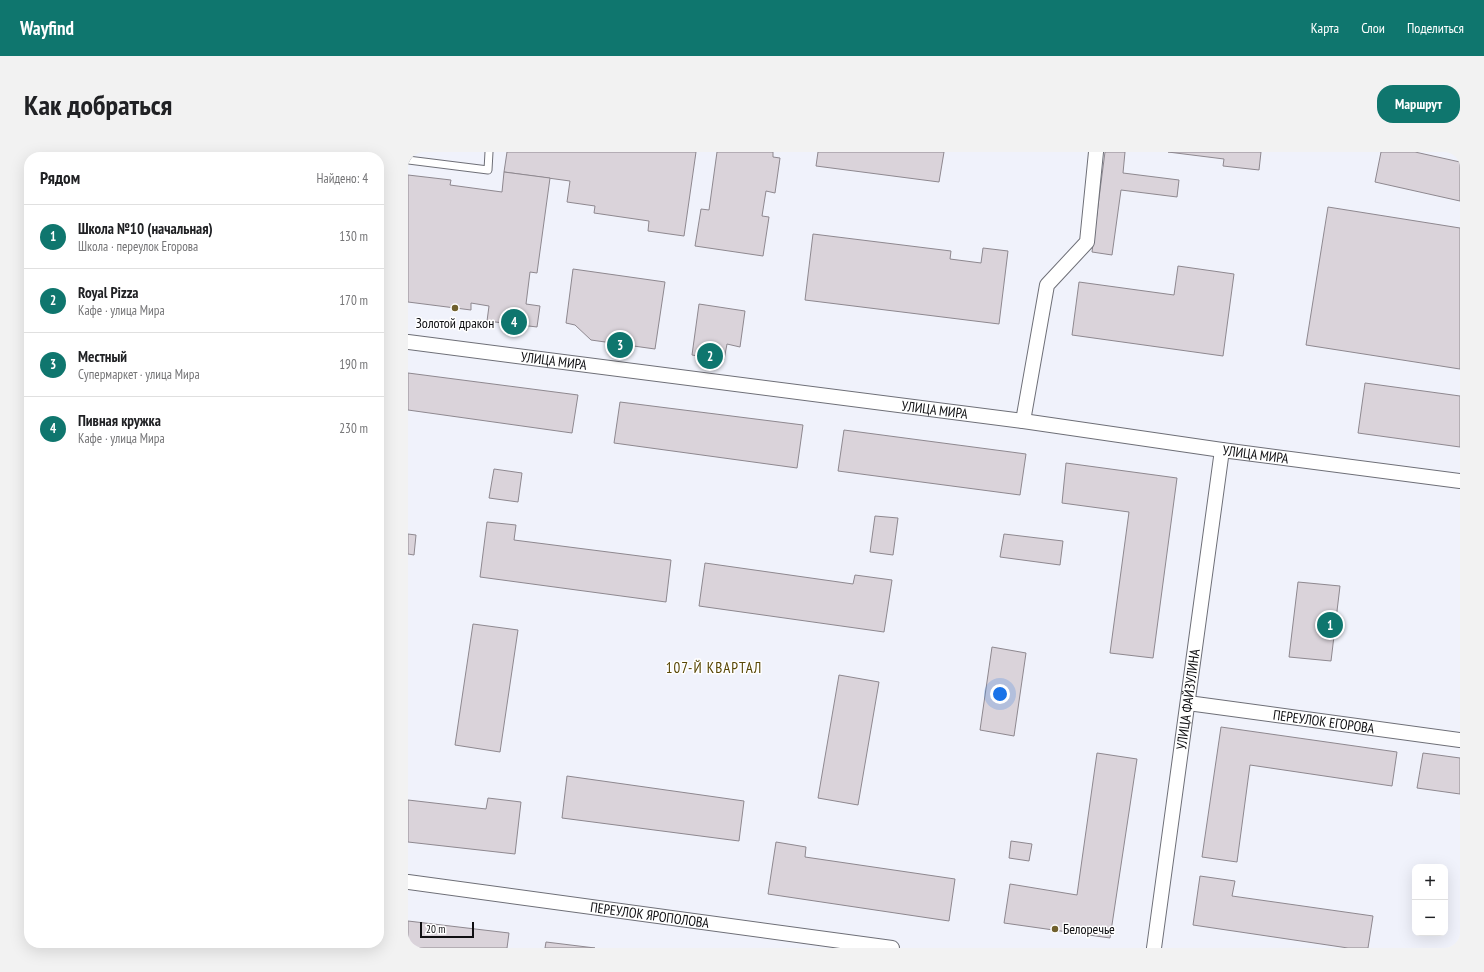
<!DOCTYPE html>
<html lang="ru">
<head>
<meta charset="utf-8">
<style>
	:root { --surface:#fff; --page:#f2f2f2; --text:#202124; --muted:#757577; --line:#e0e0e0; --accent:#0f766e }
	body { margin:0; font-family:"PT Sans Narrow",sans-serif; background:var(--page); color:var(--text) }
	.controls { position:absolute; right:12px; bottom:12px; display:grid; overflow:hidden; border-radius:8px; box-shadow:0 4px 16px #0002 }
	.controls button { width:36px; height:36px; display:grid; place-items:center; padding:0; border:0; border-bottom:1px solid var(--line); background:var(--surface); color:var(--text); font:20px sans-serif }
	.scale { position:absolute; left:12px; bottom:10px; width:54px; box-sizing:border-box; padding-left:4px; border:2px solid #0f0f12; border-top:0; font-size:11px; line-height:14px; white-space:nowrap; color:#0f0f12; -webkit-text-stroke:3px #fff; paint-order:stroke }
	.you { position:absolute; left:592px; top:542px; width:14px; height:14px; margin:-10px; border:3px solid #fff; border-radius:50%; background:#1a73e8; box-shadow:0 0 0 6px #1a73e833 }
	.badge { display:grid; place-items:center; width:26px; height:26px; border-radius:50%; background:var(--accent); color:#fff; font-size:13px; font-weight:700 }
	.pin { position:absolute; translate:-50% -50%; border:2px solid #fff; box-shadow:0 1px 4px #0006 }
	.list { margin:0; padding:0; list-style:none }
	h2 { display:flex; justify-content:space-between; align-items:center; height:52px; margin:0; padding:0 16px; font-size:17px }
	h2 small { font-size:13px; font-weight:400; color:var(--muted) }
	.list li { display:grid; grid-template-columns:26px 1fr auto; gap:12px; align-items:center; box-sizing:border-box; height:64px; padding:0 16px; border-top:1px solid var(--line) }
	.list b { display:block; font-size:15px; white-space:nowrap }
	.list p { margin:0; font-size:13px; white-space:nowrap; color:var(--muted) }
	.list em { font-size:13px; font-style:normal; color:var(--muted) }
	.map { position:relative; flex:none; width:1052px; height:796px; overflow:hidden; border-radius:16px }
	header { display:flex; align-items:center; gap:24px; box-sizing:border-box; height:56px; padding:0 20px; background:var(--accent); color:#fff }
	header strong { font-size:19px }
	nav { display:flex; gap:22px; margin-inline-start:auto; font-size:14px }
	.intro { display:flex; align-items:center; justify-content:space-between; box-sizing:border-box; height:96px; padding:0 24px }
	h1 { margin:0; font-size:28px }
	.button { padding:10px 18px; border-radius:16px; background:var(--accent); color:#fff; font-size:14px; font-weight:700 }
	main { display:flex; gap:24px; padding:0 24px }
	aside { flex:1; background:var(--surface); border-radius:16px; box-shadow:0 4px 16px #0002 }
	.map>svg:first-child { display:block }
	.building { fill:#dad3da; stroke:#8e888f }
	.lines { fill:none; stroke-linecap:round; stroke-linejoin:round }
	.service-casing { stroke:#6e6f77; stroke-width:9 }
	.minor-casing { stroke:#6e6f77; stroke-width:16 }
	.service { stroke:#fff; stroke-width:7 }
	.minor { stroke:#fff; stroke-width:14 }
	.poi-dot { fill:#70602d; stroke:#fff; stroke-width:1.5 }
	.labels { text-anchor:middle; stroke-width:3; stroke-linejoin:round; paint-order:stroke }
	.poi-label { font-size:14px; fill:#0f0f12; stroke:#fff }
	.street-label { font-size:14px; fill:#0f0f12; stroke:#fff }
	.neighbourhood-label { font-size:15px; letter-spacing:1px; fill:#594705; stroke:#fff }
</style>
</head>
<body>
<header>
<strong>Wayfind</strong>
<nav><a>Карта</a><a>Слои</a><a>Поделиться</a></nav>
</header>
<div class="intro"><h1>Как добраться</h1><a class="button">Маршрут</a></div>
<main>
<aside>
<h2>Рядом<small>Найдено: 4</small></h2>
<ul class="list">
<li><span class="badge">1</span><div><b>Школа №10 (начальная)</b><p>Школа · переулок Егорова</p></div><em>130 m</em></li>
<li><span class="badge">2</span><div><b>Royal Pizza</b><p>Кафе · улица Мира</p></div><em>170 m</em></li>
<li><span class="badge">3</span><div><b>Местный</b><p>Супермаркет · улица Мира</p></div><em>190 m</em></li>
<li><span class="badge">4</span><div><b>Пивная кружка</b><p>Кафе · улица Мира</p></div><em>230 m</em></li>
</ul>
</aside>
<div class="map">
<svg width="1052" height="796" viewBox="0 0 1052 796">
	<rect width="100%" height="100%" fill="#f0f2fb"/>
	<!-- building -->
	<g class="building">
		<polygon points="99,0 288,0 276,84 240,79 241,69 186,61 187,54 159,50 162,29 96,20"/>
		<polygon points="309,0 365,0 365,5 372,6 367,41 358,39 354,64 361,65 355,104 287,94 293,57 301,58"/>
		<polygon points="410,0 536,0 531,30 408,14"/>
		<polygon points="697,0 717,0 715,21 771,28 769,45 713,38 704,103 684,100"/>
		<polygon points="760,0 853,0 851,18 815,14 816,7"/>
		<polygon points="973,0 1007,0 1052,10 1052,49 967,30"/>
		<polygon points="96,20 142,26 129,121 122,120 118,152 132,154 129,175 79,169 81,154 63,151 63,158 0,150 0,23 43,28 42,33 94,40"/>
		<polygon points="920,55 1052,76 1052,217 898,193"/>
		<polygon points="405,82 543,99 542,107 573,111 575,96 600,99 591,172 397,148"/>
		<polygon points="770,114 826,122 815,204 664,183 671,130 766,143"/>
		<polygon points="165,117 257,130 247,197 183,188 167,173 158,171"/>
		<polygon points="291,152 337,159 332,195 319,192 316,208 284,203"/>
		<polygon points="0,221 170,243 164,281 0,258"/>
		<polygon points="957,231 1052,244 1052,295 950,281"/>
		<polygon points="212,250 395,273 389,316 206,291"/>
		<polygon points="436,278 618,302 612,343 430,319"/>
		<polygon points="658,311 769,326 745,506 702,501 721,360 654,351"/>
		<polygon points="86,317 114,321 110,350 81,346"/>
		<polygon points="467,364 490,366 485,403 462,400"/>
		<polygon points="79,370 108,373 106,388 263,408 258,450 72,425"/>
		<polygon points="0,382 8,383 6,403 0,402"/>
		<polygon points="596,382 655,389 652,413 592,405"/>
		<polygon points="297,411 445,432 447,423 484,428 476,480 291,454"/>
		<polygon points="890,430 932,434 923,509 881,505"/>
		<polygon points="65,472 110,478 92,600 47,593"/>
		<polygon points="584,495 618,501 606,584 572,578"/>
		<polygon points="431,523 471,530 450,653 410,646"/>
		<polygon points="813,575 989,600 984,634 842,613 829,710 794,705"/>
		<polygon points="689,601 729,607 702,786 596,771 602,732 669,743"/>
		<polygon points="1015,601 1052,606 1052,642 1009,636"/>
		<polygon points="159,624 336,649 331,689 154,666"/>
		<polygon points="80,646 113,650 107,702 0,690 0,648 78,657"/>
		<polygon points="603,689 624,692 621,709 601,706"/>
		<polygon points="368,690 398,695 397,705 547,727 541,769 360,742"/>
		<polygon points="792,724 827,729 824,744 965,764 960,796 940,796 785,773"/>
		<polygon points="0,769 101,781 99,796 0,796"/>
		<polygon points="138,790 187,796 137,796"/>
	</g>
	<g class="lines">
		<!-- service casing -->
		<g class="service-casing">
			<polyline id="service" points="0,8 80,18 81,0"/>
		</g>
		<!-- minor casing -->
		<g class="minor-casing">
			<g id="minor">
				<path id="s1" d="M0 190 615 269 814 298 1052 329"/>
				<polyline points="615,269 639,133 679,90 688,0"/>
				<path id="s2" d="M780 551 1052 588"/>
				<path id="s3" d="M0 730 484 796"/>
				<path id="s4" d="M746 796 814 298"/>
			</g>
		</g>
		<!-- service -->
		<use href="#service" class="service"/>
		<!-- minor -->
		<use href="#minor" class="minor"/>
	</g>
	<!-- markers -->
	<g class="poi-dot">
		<circle cx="47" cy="156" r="4"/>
		<circle cx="647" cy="777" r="4"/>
	</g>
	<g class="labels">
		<!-- poi labels -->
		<g class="poi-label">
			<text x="47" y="176">Золотой дракон</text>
			<text x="655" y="782" text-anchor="start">Белоречье</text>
		</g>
		<!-- street labels -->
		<g class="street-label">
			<text dy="5" stroke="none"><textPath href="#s1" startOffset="147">УЛИЦА МИРА</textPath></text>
			<text dy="5" stroke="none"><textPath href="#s1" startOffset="531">УЛИЦА МИРА</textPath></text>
			<text dy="5" stroke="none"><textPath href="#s1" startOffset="855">УЛИЦА МИРА</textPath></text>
			<text dy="5" stroke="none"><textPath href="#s4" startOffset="251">УЛИЦА ФАЙЗУЛИНА</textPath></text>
			<text dy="5" stroke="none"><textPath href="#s2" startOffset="137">ПЕРЕУЛОК ЕГОРОВА</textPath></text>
			<text dy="5" stroke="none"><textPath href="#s3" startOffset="244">ПЕРЕУЛОК ЯРОПОЛОВА</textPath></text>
		</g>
		<!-- neighbourhood labels -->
		<g class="neighbourhood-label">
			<text x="306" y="521">107-Й КВАРТАЛ</text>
		</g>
	</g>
</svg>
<div class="controls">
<button>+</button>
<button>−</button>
</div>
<div class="scale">20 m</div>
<div class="you"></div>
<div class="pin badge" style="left:922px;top:473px">1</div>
<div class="pin badge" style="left:302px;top:204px">2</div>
<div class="pin badge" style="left:212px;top:193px">3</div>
<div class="pin badge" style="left:106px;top:170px">4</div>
</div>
</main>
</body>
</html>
